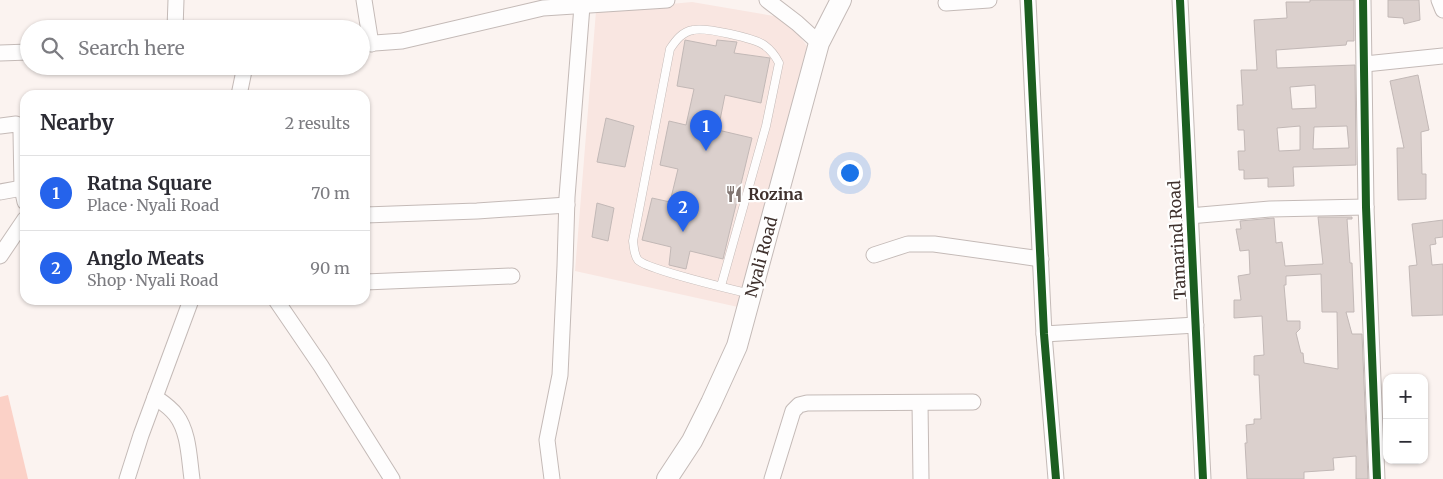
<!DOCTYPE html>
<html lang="en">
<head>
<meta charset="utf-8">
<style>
	:root { --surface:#fff; --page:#f7f7f7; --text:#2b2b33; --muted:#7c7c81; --line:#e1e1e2; --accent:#2563eb }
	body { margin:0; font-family:Merriweather,serif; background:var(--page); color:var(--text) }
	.controls { position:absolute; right:15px; bottom:15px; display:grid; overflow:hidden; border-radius:10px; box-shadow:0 1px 4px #0004 }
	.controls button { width:45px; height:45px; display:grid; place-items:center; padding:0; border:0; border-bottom:1px solid var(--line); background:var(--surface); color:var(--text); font:25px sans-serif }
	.you { position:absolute; left:849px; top:172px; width:18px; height:18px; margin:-12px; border:4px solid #fff; border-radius:50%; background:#1a73e8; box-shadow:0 0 0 8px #1a73e833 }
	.badge { display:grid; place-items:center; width:32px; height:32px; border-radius:50%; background:var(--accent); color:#fff; font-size:16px; font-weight:700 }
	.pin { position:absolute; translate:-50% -41px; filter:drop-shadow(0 1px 2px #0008) }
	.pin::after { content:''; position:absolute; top:26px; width:18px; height:15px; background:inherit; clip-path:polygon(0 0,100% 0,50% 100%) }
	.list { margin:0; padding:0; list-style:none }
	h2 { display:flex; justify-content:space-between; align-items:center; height:65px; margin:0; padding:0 20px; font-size:21px }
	h2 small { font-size:16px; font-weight:400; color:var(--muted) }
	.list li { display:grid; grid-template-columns:32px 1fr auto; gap:15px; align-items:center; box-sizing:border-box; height:75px; padding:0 20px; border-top:1px solid var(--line) }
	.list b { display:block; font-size:19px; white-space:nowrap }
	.list p { margin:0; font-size:16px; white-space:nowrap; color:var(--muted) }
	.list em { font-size:16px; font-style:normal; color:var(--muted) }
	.icon { flex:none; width:28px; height:28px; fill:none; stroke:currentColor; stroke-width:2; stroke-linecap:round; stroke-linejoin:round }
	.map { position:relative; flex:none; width:1443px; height:479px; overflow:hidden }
	.search { position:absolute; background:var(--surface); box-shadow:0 1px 4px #0004; left:20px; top:20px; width:350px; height:55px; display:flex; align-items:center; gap:12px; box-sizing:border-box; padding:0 18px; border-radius:28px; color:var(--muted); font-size:19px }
	.panel { position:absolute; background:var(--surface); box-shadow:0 1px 4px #0004; left:20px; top:90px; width:350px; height:215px; border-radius:15px }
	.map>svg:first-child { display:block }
	.built { fill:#f9e6e1 }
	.green { fill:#fbd1c7 }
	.building { fill:#dbd0cd; stroke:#c2b8b6; fill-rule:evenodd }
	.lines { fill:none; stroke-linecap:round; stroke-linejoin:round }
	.lane-casing { stroke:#c4bab7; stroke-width:9 }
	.street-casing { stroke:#c4bab7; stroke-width:17 }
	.secondary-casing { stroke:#c4bab7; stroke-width:22 }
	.lane { stroke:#fefdfd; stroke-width:8 }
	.street { stroke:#fefdfd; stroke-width:15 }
	.secondary { stroke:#fefdfd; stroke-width:20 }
	.cycleway-casing { stroke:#fff; stroke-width:11 }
	.cycleway { stroke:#1b5e20; stroke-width:8 }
	.labels { text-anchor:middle; stroke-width:4.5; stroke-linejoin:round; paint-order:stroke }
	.poi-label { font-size:16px; font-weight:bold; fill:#3f312d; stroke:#fff; text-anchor:start }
	.street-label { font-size:16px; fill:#3f312d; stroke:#fff }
</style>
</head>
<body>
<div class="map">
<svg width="1443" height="479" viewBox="0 0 1443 479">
	<rect width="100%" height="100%" fill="#fbf3f0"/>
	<!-- built -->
	<polygon class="built" points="692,2 786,18 807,46 738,307 575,271 596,11"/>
	<!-- green -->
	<polygon class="green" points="8,395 28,479 0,479 0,397"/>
	<!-- building -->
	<g class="building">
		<path d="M1310 0H1354V41H1347L1346 45 1276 50 1277 68 1355 65 1356 165 1293 167 1294 186 1268 187V178L1244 179V170H1239L1238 151H1245L1244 130H1238L1237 105H1243L1241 70H1257L1254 20 1287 18 1286 2H1310ZM1315 85 1316 108 1292 109 1290 87ZM1300 126V150L1279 151 1277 128ZM1347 126 1349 148 1313 149 1314 127Z"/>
		<polygon points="1388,0 1419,0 1420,20 1404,24 1403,18 1388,17"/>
		<polygon points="685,40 716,46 717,40 737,42 734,53 770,58 761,103 725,95 718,130 752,138 723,259 690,251 686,269 669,265 671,247 642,240 652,198 670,202 678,169 660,165 669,121 686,125 694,89 677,86"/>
		<polygon points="1418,75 1429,130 1421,132 1422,174 1426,174 1426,199 1398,200 1397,148 1404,148 1390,81"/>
		<polygon points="606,118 634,126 625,167 597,162"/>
		<polygon points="597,203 614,208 608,241 592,237"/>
		<path d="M1318 217H1352V219H1347L1350 263H1352L1354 312H1346L1352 334H1362L1368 479H1356V456L1333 458 1334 470 1304 472V479H1247L1245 443H1247L1246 425 1254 424V419H1261L1259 375H1254V356L1264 355 1262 316 1234 318V300H1241L1238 276 1250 274 1249 250 1240 251 1236 229H1241L1240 221 1274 218 1276 243 1282 242 1285 266 1323 264ZM1321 274 1322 312H1337L1338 369 1304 363 1303 353H1301L1296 333 1300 329V321H1287L1284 285H1286V276Z"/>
		<polygon points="1443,220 1443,237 1435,238 1436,244 1430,245 1432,265 1443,264 1443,315 1412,316 1409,266 1417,265 1412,224"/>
	</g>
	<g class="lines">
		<!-- lane casing -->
		<g class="lane-casing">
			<path id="lane" d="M721 286 766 126 779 63C775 55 771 50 764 45 754 38 705 27 693 30 682 32 676 40 670 49L633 241C634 248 634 255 638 260 646 269 734 290 751 294"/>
		</g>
		<!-- street casing -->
		<g class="street-casing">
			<g id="street">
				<polyline points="364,0 371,44"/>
				<polyline points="767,0 797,23 819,43"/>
				<polyline points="1028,0 1044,334 1056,479"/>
				<polyline points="1180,0 1203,479"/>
				<polyline points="1363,0 1366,207 1377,479"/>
				<polyline points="1439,0 1443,10"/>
				<polyline points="946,3 989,0"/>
				<polyline points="175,29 176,0"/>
				<polyline points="361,44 402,41 543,8 667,0"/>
				<polyline points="0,53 29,52"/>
				<polyline points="1365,64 1443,56"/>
				<polyline points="239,95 245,66"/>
				<polyline points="0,126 16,124 20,126 21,132 22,188 25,202"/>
				<polyline points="0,192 22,188"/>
				<polyline points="365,215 477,211 567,205"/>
				<polyline points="1189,216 1270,209 1366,207"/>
				<polyline points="874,255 908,244 934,244 1041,259"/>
				<polyline points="0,256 25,219"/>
				<polyline points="365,282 512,276"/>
				<polyline points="276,300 321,366 392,479"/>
				<polyline points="1044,334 1196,325"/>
				<path d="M155 397C162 402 170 407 176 415 189 432 189 458 192 479"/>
				<polyline points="920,403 921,479"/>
				<polyline points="127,479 141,435 191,300"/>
				<polyline points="552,479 547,440 560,375 565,266 567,197 582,6"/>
				<polyline points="772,479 793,411 799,405 807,403 973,402"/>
			</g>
		</g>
		<!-- secondary casing -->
		<g class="secondary-casing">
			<polyline id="secondary" points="667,479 692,441 711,403 737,346 819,43 841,0"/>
		</g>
		<!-- lane -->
		<use href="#lane" class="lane"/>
		<!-- street -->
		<use href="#street" class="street"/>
		<!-- secondary -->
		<use href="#secondary" class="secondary"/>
		<!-- cycleway casing -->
		<g class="cycleway-casing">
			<g id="cycleway">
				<polyline points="1028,0 1044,334 1056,479"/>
				<polyline points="1180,0 1203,479"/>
				<polyline points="1363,0 1366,207 1377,479"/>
			</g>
		</g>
		<!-- cycleway -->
		<use href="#cycleway" class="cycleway"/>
	</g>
	<!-- icons -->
	<defs>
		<g id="restaurant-bare" transform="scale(1.35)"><path d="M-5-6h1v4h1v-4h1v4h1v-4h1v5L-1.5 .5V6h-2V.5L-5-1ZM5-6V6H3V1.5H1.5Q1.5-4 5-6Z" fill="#817571" stroke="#fff" stroke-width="2.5" paint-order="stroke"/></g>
	</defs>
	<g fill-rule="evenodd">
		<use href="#restaurant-bare" x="734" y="194"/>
	</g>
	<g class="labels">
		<!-- poi labels -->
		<g class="poi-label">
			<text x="748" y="200">Rozina</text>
		</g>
		<!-- street labels -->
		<g class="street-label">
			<text transform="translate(1177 240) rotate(-93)" y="6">Tamarind Road</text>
			<text transform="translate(761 257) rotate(-75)" y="6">Nyali Road</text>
		</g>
	</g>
</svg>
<div class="controls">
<button>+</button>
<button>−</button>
</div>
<div class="you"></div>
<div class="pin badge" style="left:706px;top:151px">1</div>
<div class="pin badge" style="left:683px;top:232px">2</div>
<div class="search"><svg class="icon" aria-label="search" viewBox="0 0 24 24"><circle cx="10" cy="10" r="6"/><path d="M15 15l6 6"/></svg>Search here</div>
<section class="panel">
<h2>Nearby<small>2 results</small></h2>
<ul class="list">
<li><span class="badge">1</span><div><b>Ratna Square</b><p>Place · Nyali Road</p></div><em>70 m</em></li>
<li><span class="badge">2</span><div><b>Anglo Meats</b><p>Shop · Nyali Road</p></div><em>90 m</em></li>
</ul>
</section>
</div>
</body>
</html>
